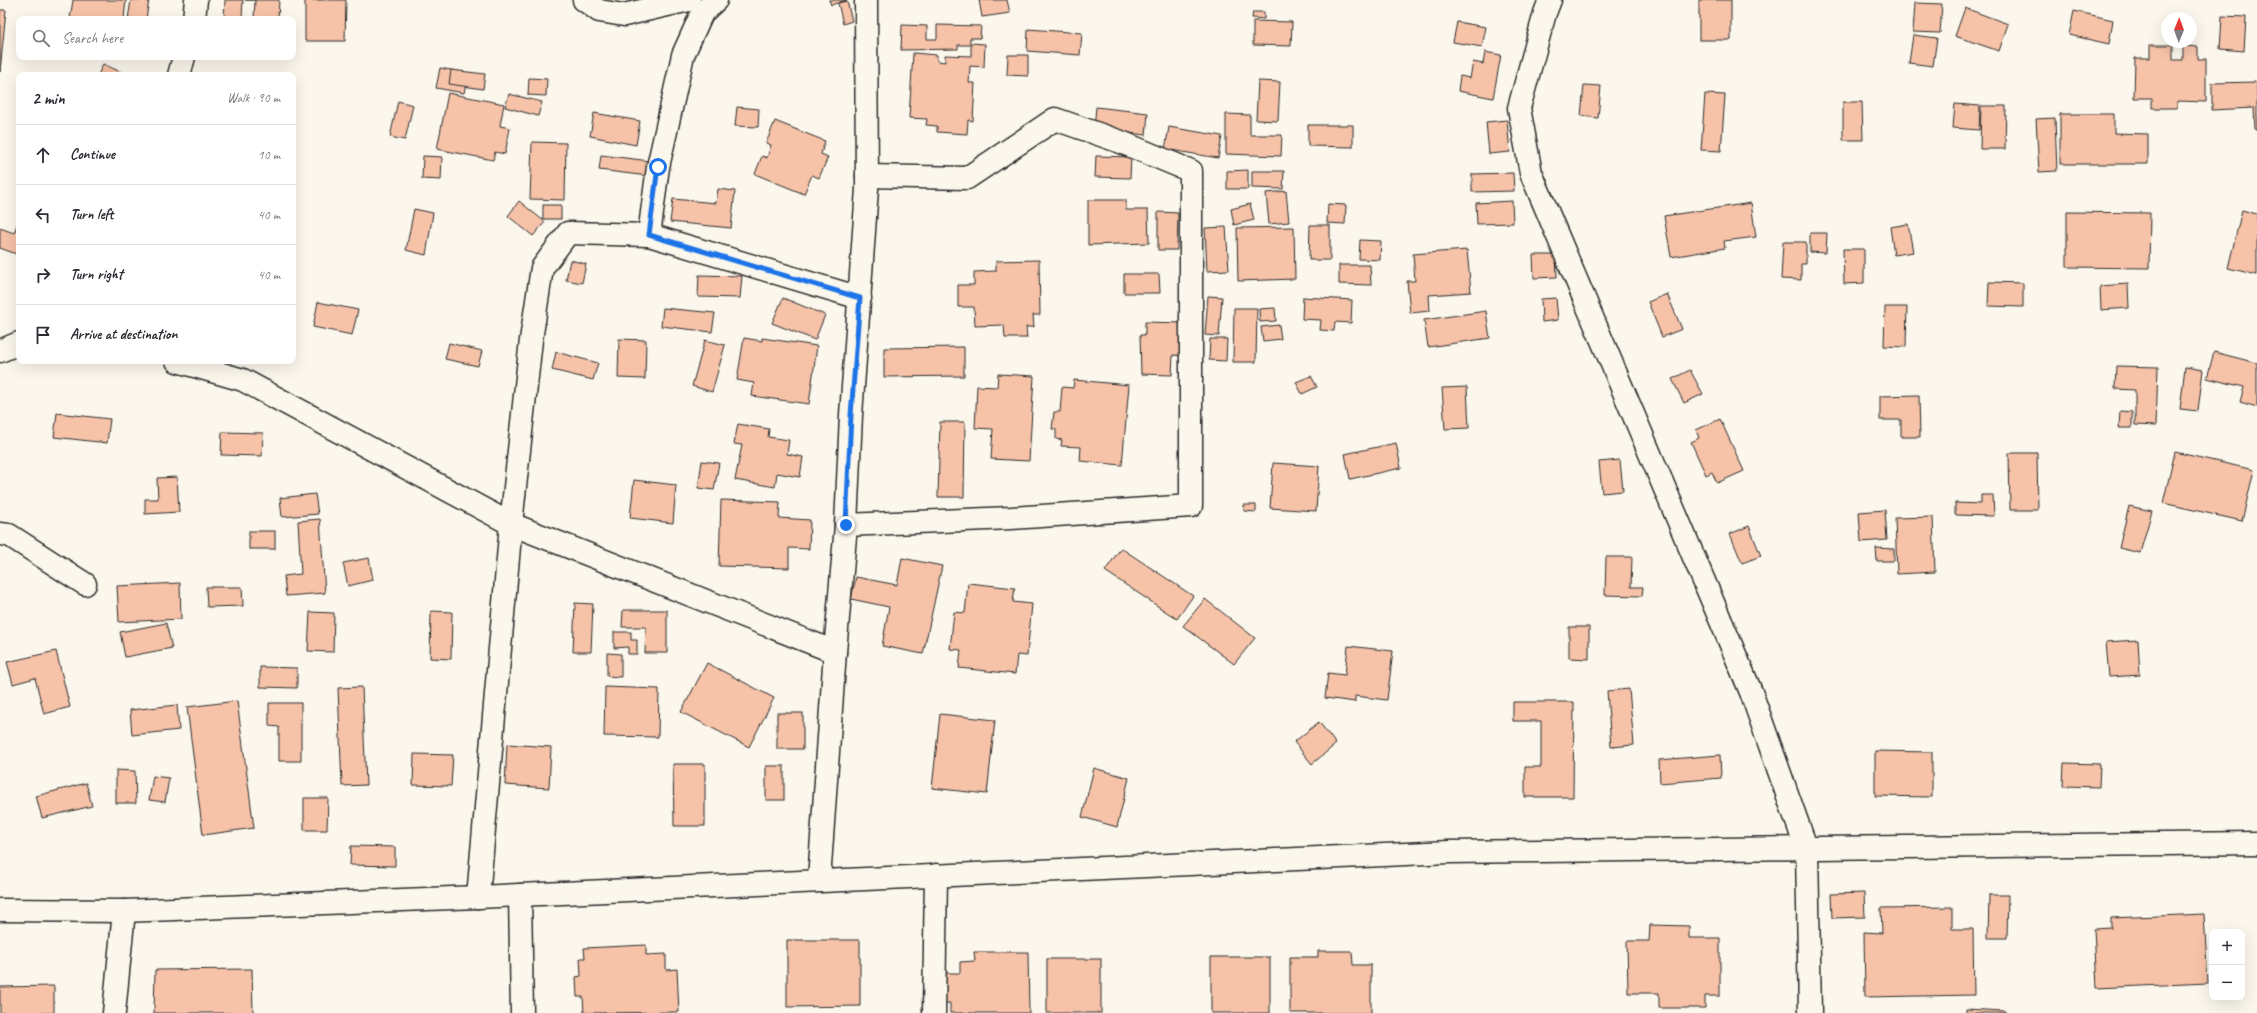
<!DOCTYPE html>
<html lang="en">
<head>
<meta charset="utf-8">
<style>
	:root { --surface:#fff; --page:#f2f2f3; --text:#2b2b33; --muted:#7c7c81; --line:#e1e1e2 }
	body { margin:0; font-family:Caveat,sans-serif; background:var(--page); color:var(--text) }
	.controls { position:absolute; right:12px; bottom:12px; display:grid; overflow:hidden; border-radius:8px; box-shadow:0 4px 16px #0002 }
	.controls button { width:36px; height:36px; display:grid; place-items:center; padding:0; border:0; border-bottom:1px solid var(--line); background:var(--surface); color:var(--text); font:20px sans-serif }
	.compass { position:absolute; left:2161px; top:12px; width:36px; height:36px; border-radius:50%; background:var(--surface); box-shadow:0 4px 16px #0002; rotate:1deg }
	.stop { position:absolute; width:12px; height:12px; margin:-9px; border:3px solid #1a73e8; border-radius:50%; background:#fff }
	.stop.end { background:#1a73e8; border-color:#fff; box-shadow:0 1px 4px #0008 }
	.list { margin:0; padding:0; list-style:none }
	h2 { display:flex; justify-content:space-between; align-items:center; height:52px; margin:0; padding:0 16px; font-size:17px }
	h2 small { font-size:13px; font-weight:400; color:var(--muted) }
	.list li { display:grid; grid-template-columns:26px 1fr auto; gap:12px; align-items:center; box-sizing:border-box; height:60px; padding:0 16px; border-top:1px solid var(--line) }
	.list b { display:block; font-size:15px; white-space:nowrap }
	.list em { font-size:13px; font-style:normal; color:var(--muted) }
	.icon { flex:none; width:22px; height:22px; fill:none; stroke:currentColor; stroke-width:2; stroke-linecap:round; stroke-linejoin:round }
	.map { position:relative; flex:none; width:2257px; height:1013px; overflow:hidden }
	.search { position:absolute; background:var(--surface); box-shadow:0 4px 16px #0002; left:16px; top:16px; width:280px; height:44px; display:flex; align-items:center; gap:10px; box-sizing:border-box; padding:0 14px; border-radius:8px; color:var(--muted); font-size:15px }
	.panel { position:absolute; background:var(--surface); box-shadow:0 4px 16px #0002; left:16px; top:72px; width:280px; height:292px; border-radius:8px }
	.map>svg:first-child { display:block }
	.building { fill:#f6c2a8; stroke:#2b2b2b }
	.lines { fill:none; stroke-linecap:round; stroke-linejoin:round }
	.minor-casing { stroke:#2b2b2b; stroke-width:25 }
	.minor { stroke:#fbf7ec; stroke-width:22 }
	.route { stroke:#1a73e8; stroke-width:5 }
</style>
</head>
<body>
<div class="map">
<svg width="2257" height="1013" viewBox="0 0 2257 1013">
	<rect width="100%" height="100%" fill="#fbf7ec"/>
	<filter id="ink" filterUnits="userSpaceOnUse"><feTurbulence type="fractalNoise" baseFrequency=".025" numOctaves="2"/><feDisplacementMap in="SourceGraphic" scale="8" xChannelSelector="R" yChannelSelector="G"/><feConvolveMatrix kernelMatrix="1 2 1 2 8 2 1 2 1" color-interpolation-filters="sRGB"/></filter>
	<g filter="url(#ink)">
		<!-- building -->
		<g class="building">
			<polygon points="73,0 126,0 124,19 70,19"/>
			<polygon points="131,0 149,0 146,19 128,19"/>
			<polygon points="225,0 243,0 242,19 224,19"/>
			<polygon points="245,0 279,0 278,19 254,19 255,0"/>
			<polygon points="305,0 346,0 345,41 305,41"/>
			<polygon points="829,0 847,0 831,5"/>
			<polygon points="979,0 1007,0 1010,13 982,17"/>
			<rect x="1699" y="0" width="32" height="40"/>
			<polygon points="847,1 852,21 843,24 838,3"/>
			<polygon points="1915,3 1942,4 1940,33 1913,32"/>
			<polygon points="1965,8 2008,24 1999,51 1955,36"/>
			<polygon points="0,10 6,10 0,72"/>
			<polygon points="2074,11 2113,20 2109,44 2069,35"/>
			<polygon points="1253,12 1264,12 1264,19 1252,18"/>
			<polygon points="2222,16 2246,17 2244,51 2220,49"/>
			<polygon points="1253,21 1292,22 1291,46 1253,45"/>
			<polygon points="1457,22 1486,27 1482,47 1453,42"/>
			<polygon points="902,25 927,26 927,39 937,39 937,25 981,26 980,38 970,38 970,45 958,45 958,49 901,50"/>
			<polygon points="1028,29 1082,33 1080,55 1027,51"/>
			<polygon points="1913,35 1937,38 1933,66 1909,63"/>
			<polygon points="971,43 985,44 984,67 970,66 969,83 975,83 973,121 968,120 967,134 937,132 937,126 926,125 927,119 909,118 913,53 937,55 937,61 945,62 945,55 971,56"/>
			<polygon points="2150,45 2173,45 2173,60 2183,60 2183,46 2198,47 2198,59 2206,59 2206,102 2177,101 2177,108 2152,108 2152,98 2134,98 2135,58 2150,58"/>
			<polygon points="1485,52 1501,55 1493,98 1458,91 1460,76 1470,78 1473,62 1483,64"/>
			<polygon points="1008,55 1028,55 1028,76 1007,75"/>
			<polygon points="103,64 121,72 119,75 98,75"/>
			<polygon points="440,68 468,73 464,93 436,88"/>
			<polygon points="451,70 485,74 483,89 449,84"/>
			<polygon points="529,78 547,79 546,96 528,95"/>
			<polygon points="1258,81 1280,82 1278,121 1256,120"/>
			<polygon points="2257,82 2257,130 2255,130 2254,108 2212,110 2212,83"/>
			<polygon points="1584,85 1601,86 1598,118 1581,116"/>
			<polygon points="448,93 504,104 500,126 510,128 505,154 495,152 493,160 437,149"/>
			<polygon points="509,94 542,102 538,116 505,107"/>
			<polygon points="1705,94 1725,95 1721,151 1701,150"/>
			<polygon points="398,101 413,105 405,140 390,137"/>
			<polygon points="1843,102 1862,102 1863,140 1843,140"/>
			<polygon points="1955,104 1980,106 1979,130 1953,128"/>
			<polygon points="1981,106 2006,106 2005,149 1980,149"/>
			<polygon points="737,107 759,109 758,127 735,126"/>
			<polygon points="1096,107 1148,113 1146,135 1094,129"/>
			<polygon points="594,113 640,121 636,145 590,136"/>
			<polygon points="1226,114 1250,115 1250,135 1282,135 1281,156 1226,154"/>
			<polygon points="2060,114 2114,114 2114,133 2148,134 2148,164 2060,164"/>
			<polygon points="2055,118 2057,171 2039,172 2036,119"/>
			<polygon points="1507,120 1510,152 1489,154 1486,122"/>
			<polygon points="775,121 825,141 821,154 828,157 819,178 812,175 804,194 755,174 762,156 767,158 771,145 766,143"/>
			<polygon points="1308,125 1353,125 1353,147 1308,146"/>
			<polygon points="1169,127 1222,136 1218,158 1165,149"/>
			<polygon points="532,142 566,143 565,200 530,199"/>
			<polygon points="601,155 650,161 648,176 599,170"/>
			<polygon points="423,156 442,157 441,180 422,179"/>
			<polygon points="1096,156 1131,157 1130,178 1095,177"/>
			<polygon points="1248,170 1248,189 1227,189 1227,171"/>
			<polygon points="1252,171 1284,171 1283,189 1252,188"/>
			<polygon points="1513,173 1514,191 1472,192 1472,174"/>
			<polygon points="718,189 735,191 731,228 670,222 673,199 716,203"/>
			<polygon points="1286,191 1289,222 1269,224 1266,193"/>
			<polygon points="1088,200 1126,200 1126,210 1148,210 1149,243 1088,245"/>
			<polygon points="519,201 545,222 533,236 508,216"/>
			<polygon points="1512,201 1513,223 1477,224 1476,203"/>
			<polygon points="1751,203 1756,237 1724,241 1725,248 1671,257 1664,216"/>
			<polygon points="1250,204 1254,220 1234,225 1231,209"/>
			<polygon points="1328,204 1346,205 1345,224 1327,223"/>
			<rect x="543" y="205" width="18" height="14"/>
			<polygon points="414,209 433,213 426,255 406,250"/>
			<polygon points="2242,210 2257,214 2257,275 2228,268"/>
			<polygon points="1158,212 1178,213 1177,250 1158,250"/>
			<polygon points="2067,212 2150,213 2149,268 2067,267"/>
			<polygon points="19,219 19,255 0,248 0,228 14,233"/>
			<polygon points="1908,224 1913,252 1894,255 1890,227"/>
			<polygon points="1310,225 1330,225 1330,260 1309,260"/>
			<polygon points="1226,227 1229,270 1207,271 1205,228"/>
			<polygon points="1294,227 1295,279 1238,281 1237,228"/>
			<polygon points="1810,233 1827,233 1826,253 1810,252"/>
			<polygon points="1360,240 1381,241 1380,260 1359,259"/>
			<polygon points="1783,242 1806,242 1806,264 1801,264 1801,280 1781,279"/>
			<polygon points="1843,249 1864,249 1864,283 1844,284"/>
			<polygon points="1467,250 1471,292 1429,295 1430,311 1410,313 1407,281 1415,281 1413,254"/>
			<polygon points="1533,255 1556,255 1557,277 1534,278"/>
			<polygon points="570,260 586,264 582,283 566,280"/>
			<polygon points="1039,260 1040,315 1033,315 1034,327 1026,327 1027,338 1005,338 1004,325 975,326 974,307 958,307 958,285 974,285 974,272 996,271 996,261"/>
			<polygon points="1339,265 1370,265 1371,285 1339,284"/>
			<polygon points="1124,274 1159,274 1160,293 1124,293"/>
			<polygon points="699,275 742,276 740,298 698,297"/>
			<polygon points="1989,282 2023,283 2023,307 1988,306"/>
			<polygon points="2128,284 2129,308 2101,310 2100,286"/>
			<polygon points="1667,294 1682,329 1662,337 1648,302"/>
			<polygon points="1208,296 1222,297 1219,336 1205,335"/>
			<polygon points="1303,297 1352,300 1351,323 1335,322 1334,331 1320,330 1321,320 1302,319"/>
			<polygon points="783,298 825,315 815,340 772,323"/>
			<polygon points="1556,298 1558,320 1542,322 1541,299"/>
			<polygon points="318,302 358,310 352,335 313,327"/>
			<polygon points="1885,307 1907,307 1906,347 1884,346"/>
			<polygon points="663,308 715,313 712,332 661,326"/>
			<polygon points="1234,308 1257,308 1256,362 1233,362"/>
			<polygon points="1275,308 1276,321 1260,322 1259,309"/>
			<polygon points="1486,311 1490,338 1428,347 1424,320"/>
			<polygon points="1145,322 1184,323 1183,356 1173,355 1172,375 1141,374 1140,335 1145,335"/>
			<polygon points="1279,325 1281,339 1263,341 1261,327"/>
			<polygon points="744,338 762,341 762,338 817,346 809,404 752,396 754,383 737,380"/>
			<polygon points="619,339 646,340 645,379 618,378"/>
			<polygon points="1210,339 1227,339 1226,361 1209,360"/>
			<polygon points="705,340 725,345 712,392 692,386"/>
			<polygon points="449,343 482,351 478,366 445,359"/>
			<polygon points="964,347 964,376 884,377 884,348"/>
			<polygon points="556,352 598,363 593,380 552,370"/>
			<polygon points="2214,352 2257,363 2257,407 2240,402 2244,387 2207,378"/>
			<polygon points="2116,366 2158,367 2156,426 2135,425 2135,390 2115,389"/>
			<polygon points="2185,367 2203,370 2198,411 2180,409"/>
			<polygon points="1690,370 1703,394 1684,403 1672,379"/>
			<polygon points="998,374 1034,376 1029,461 991,459 993,429 975,428 977,386 997,387"/>
			<polygon points="1311,376 1317,387 1302,394 1296,382"/>
			<polygon points="1074,380 1129,385 1122,465 1080,461 1081,447 1061,446 1062,440 1056,439 1056,429 1052,429 1054,412 1060,412 1062,387 1073,388"/>
			<polygon points="1467,387 1469,428 1445,429 1442,388"/>
			<polygon points="1919,395 1920,437 1901,437 1901,420 1880,420 1880,396"/>
			<polygon points="2120,411 2132,412 2132,428 2119,428"/>
			<polygon points="57,413 110,419 107,443 54,437"/>
			<polygon points="1720,419 1744,471 1717,483 1712,472 1706,475 1691,442 1699,438 1696,430"/>
			<polygon points="940,422 965,422 964,497 938,497"/>
			<polygon points="738,424 769,429 768,437 789,440 787,454 803,457 800,477 777,473 775,487 735,480 742,445 734,444"/>
			<polygon points="222,432 263,433 262,456 221,455"/>
			<polygon points="1396,443 1401,468 1350,479 1345,454"/>
			<polygon points="2175,452 2254,470 2242,521 2163,503"/>
			<polygon points="2009,453 2037,453 2038,510 2010,510"/>
			<polygon points="1620,460 1623,491 1602,493 1599,462"/>
			<polygon points="702,461 719,463 714,490 698,488"/>
			<polygon points="1273,463 1319,466 1316,511 1270,508"/>
			<polygon points="177,477 179,512 145,514 145,499 158,499 157,478"/>
			<polygon points="634,480 676,485 673,523 630,518"/>
			<polygon points="315,494 318,514 282,517 280,498"/>
			<polygon points="1981,495 1993,495 1994,516 1955,515 1955,503 1981,504"/>
			<polygon points="721,500 780,502 779,518 810,520 809,549 789,548 789,568 719,566"/>
			<polygon points="1244,505 1256,505 1256,512 1244,511"/>
			<polygon points="2129,506 2152,511 2140,553 2119,548"/>
			<polygon points="1885,510 1887,540 1861,542 1859,512"/>
			<polygon points="1933,517 1935,572 1897,574 1895,518"/>
			<polygon points="320,519 325,593 286,596 284,576 301,574 298,521"/>
			<polygon points="1749,526 1761,556 1742,563 1730,534"/>
			<rect x="249" y="531" width="26" height="18"/>
			<polygon points="1121,548 1193,596 1177,619 1105,571"/>
			<polygon points="1876,548 1894,549 1894,561 1877,561"/>
			<polygon points="1606,557 1632,557 1631,587 1643,587 1642,596 1605,595"/>
			<polygon points="369,558 373,580 348,586 343,563"/>
			<polygon points="902,558 942,566 923,654 882,646 889,607 851,599 856,577 897,585"/>
			<polygon points="180,583 181,619 119,622 117,586"/>
			<polygon points="968,583 1015,588 1013,602 1032,604 1027,656 1017,655 1015,674 959,668 961,650 950,649 954,612 965,613"/>
			<polygon points="206,587 242,587 243,606 207,607"/>
			<polygon points="1205,599 1255,638 1234,664 1183,626"/>
			<polygon points="575,603 593,604 591,652 573,652"/>
			<polygon points="623,610 667,610 667,653 645,653 646,627 622,627"/>
			<polygon points="431,611 452,612 451,659 430,658"/>
			<polygon points="310,612 334,613 333,652 308,651"/>
			<polygon points="166,623 172,648 125,657 120,632"/>
			<polygon points="1569,627 1589,627 1589,659 1569,658"/>
			<polygon points="614,632 631,632 631,640 637,640 637,654 628,654 628,647 614,648"/>
			<polygon points="2138,640 2140,675 2109,677 2106,642"/>
			<polygon points="1348,646 1393,651 1387,700 1355,696 1355,702 1325,698 1328,673 1345,675"/>
			<polygon points="56,651 70,707 44,714 35,678 13,684 7,662"/>
			<polygon points="607,653 621,654 621,677 607,676"/>
			<polygon points="707,663 774,698 749,747 681,712"/>
			<polygon points="260,667 297,668 297,688 260,687"/>
			<polygon points="362,687 366,785 342,786 338,688"/>
			<polygon points="605,687 659,689 658,737 604,736"/>
			<polygon points="1629,689 1634,745 1611,747 1607,691"/>
			<polygon points="237,701 254,828 203,835 187,707"/>
			<polygon points="1513,702 1574,702 1573,797 1525,797 1525,767 1541,767 1541,721 1513,721"/>
			<polygon points="269,703 301,703 301,761 279,761 279,727 269,726"/>
			<polygon points="177,705 179,730 132,735 130,710"/>
			<rect x="777" y="713" width="26" height="36"/>
			<polygon points="940,714 995,720 987,794 932,788"/>
			<polygon points="1319,722 1336,744 1312,764 1294,742"/>
			<polygon points="507,744 551,747 549,788 505,785"/>
			<polygon points="1875,751 1932,752 1932,797 1875,796"/>
			<polygon points="414,754 453,755 451,786 413,785"/>
			<polygon points="1720,755 1721,778 1660,783 1659,760"/>
			<polygon points="2064,763 2100,764 2099,787 2063,786"/>
			<polygon points="673,764 705,764 705,826 674,826"/>
			<rect x="766" y="766" width="18" height="34"/>
			<polygon points="1094,768 1129,778 1117,827 1082,817"/>
			<polygon points="116,770 135,771 136,803 116,803"/>
			<polygon points="153,776 169,778 165,802 149,800"/>
			<polygon points="86,783 92,806 42,818 36,796"/>
			<polygon points="304,798 328,798 327,830 304,830"/>
			<polygon points="351,846 395,847 395,866 350,865"/>
			<polygon points="1864,893 1865,917 1832,918 1831,894"/>
			<polygon points="1989,895 2008,895 2007,938 1988,938"/>
			<polygon points="1952,907 1952,929 1973,929 1974,995 1865,997 1864,932 1882,933 1881,908"/>
			<polygon points="2204,914 2208,983 2097,988 2094,929 2111,928 2111,918"/>
			<polygon points="1650,925 1689,926 1689,938 1720,938 1720,996 1705,996 1705,1008 1659,1008 1659,993 1628,993 1627,941 1649,941"/>
			<polygon points="787,940 860,940 860,1006 787,1007"/>
			<polygon points="646,945 646,955 666,954 666,970 677,969 679,1012 584,1013 583,997 577,997 576,977 581,976 580,958 585,958 584,948"/>
			<polygon points="1318,951 1352,951 1353,965 1371,965 1371,1013 1290,1013 1290,957 1318,957"/>
			<polygon points="974,952 1028,952 1029,1013 950,1013 950,1003 943,1003 943,973 960,973 960,962 975,961"/>
			<rect x="1211" y="957" width="59" height="56"/>
			<rect x="1047" y="959" width="54" height="54"/>
			<polygon points="252,969 253,1013 154,1013 155,970"/>
			<polygon points="54,986 54,1013 0,1013 0,987"/>
			<polygon points="1966,1009 2005,1011 2005,1013 1966,1013"/>
		</g>
		<g class="lines">
			<!-- minor casing -->
			<g class="minor-casing">
				<g id="minor">
					<polyline points="584,0 599,11 624,15 689,0"/>
					<polyline points="1550,0 1545,13 1519,108 1531,173 1751,692 1807,850 1810,1013"/>
					<polyline points="194,19 196,0"/>
					<polyline points="179,75 184,57"/>
					<polyline points="649,235 658,167 683,55 702,13 716,0"/>
					<polyline points="0,351 19,343"/>
					<polyline points="177,361 243,380 511,524 835,652 819,880"/>
					<polyline points="846,525 1011,518 1191,506 1191,171 1121,142 1055,119 967,178 867,176"/>
					<polyline points="0,534 9,535 85,584"/>
					<polyline points="835,652 846,525 851,415 867,189 866,0"/>
					<polyline points="520,895 522,1013"/>
					<polyline points="478,897 511,524 531,340 542,268 568,233 649,235 860,298"/>
					<polyline points="0,910 124,911 478,897 1449,852 2257,843"/>
					<polyline points="114,1013 124,911"/>
					<polyline points="934,1013 936,875"/>
				</g>
			</g>
			<!-- minor -->
			<use href="#minor" class="minor"/>
		</g>
	</g>
	<g class="lines" filter="url(#ink)">
		<!-- route -->
		<polyline class="route" points="658,167 649,235 860,298 851,415 846,525"/>
	</g>
</svg>
<div class="controls">
<button>+</button>
<button>−</button>
</div>
<svg class="compass" viewBox="-18 -18 36 36"><path d="M0-13l5 13h-10z" fill="#e53935"/><path d="M0 13l5-13h-10z" fill="#7c7c81"/></svg>
<div class="stop" style="left:658px;top:167px"></div>
<div class="stop end" style="left:846px;top:525px"></div>
<div class="search"><svg class="icon" aria-label="search" viewBox="0 0 24 24"><circle cx="10" cy="10" r="6"/><path d="M15 15l6 6"/></svg>Search here</div>
<section class="panel">
<h2>2 min<small>Walk · 90 m</small></h2>
<ul class="list">
<li><svg class="icon" aria-label="ahead" viewBox="0 0 24 24"><path d="M12 20V5M6 11l6-6 6 6"/></svg><div><b>Continue</b></div><em>10 m</em></li>
<li><svg class="icon" aria-label="left" viewBox="0 0 24 24"><path d="M17 20v-9H6M10 6l-5 5 5 5"/></svg><div><b>Turn left</b></div><em>40 m</em></li>
<li><svg class="icon" aria-label="right" viewBox="0 0 24 24"><path d="M7 20v-9h11M14 6l5 5-5 5"/></svg><div><b>Turn right</b></div><em>40 m</em></li>
<li><svg class="icon" aria-label="arrive" viewBox="0 0 24 24"><path d="M6 21V4h12l-3 4 3 4H6"/></svg><div><b>Arrive at destination</b></div></li>
</ul>
</section>
</div>
</body>
</html>
